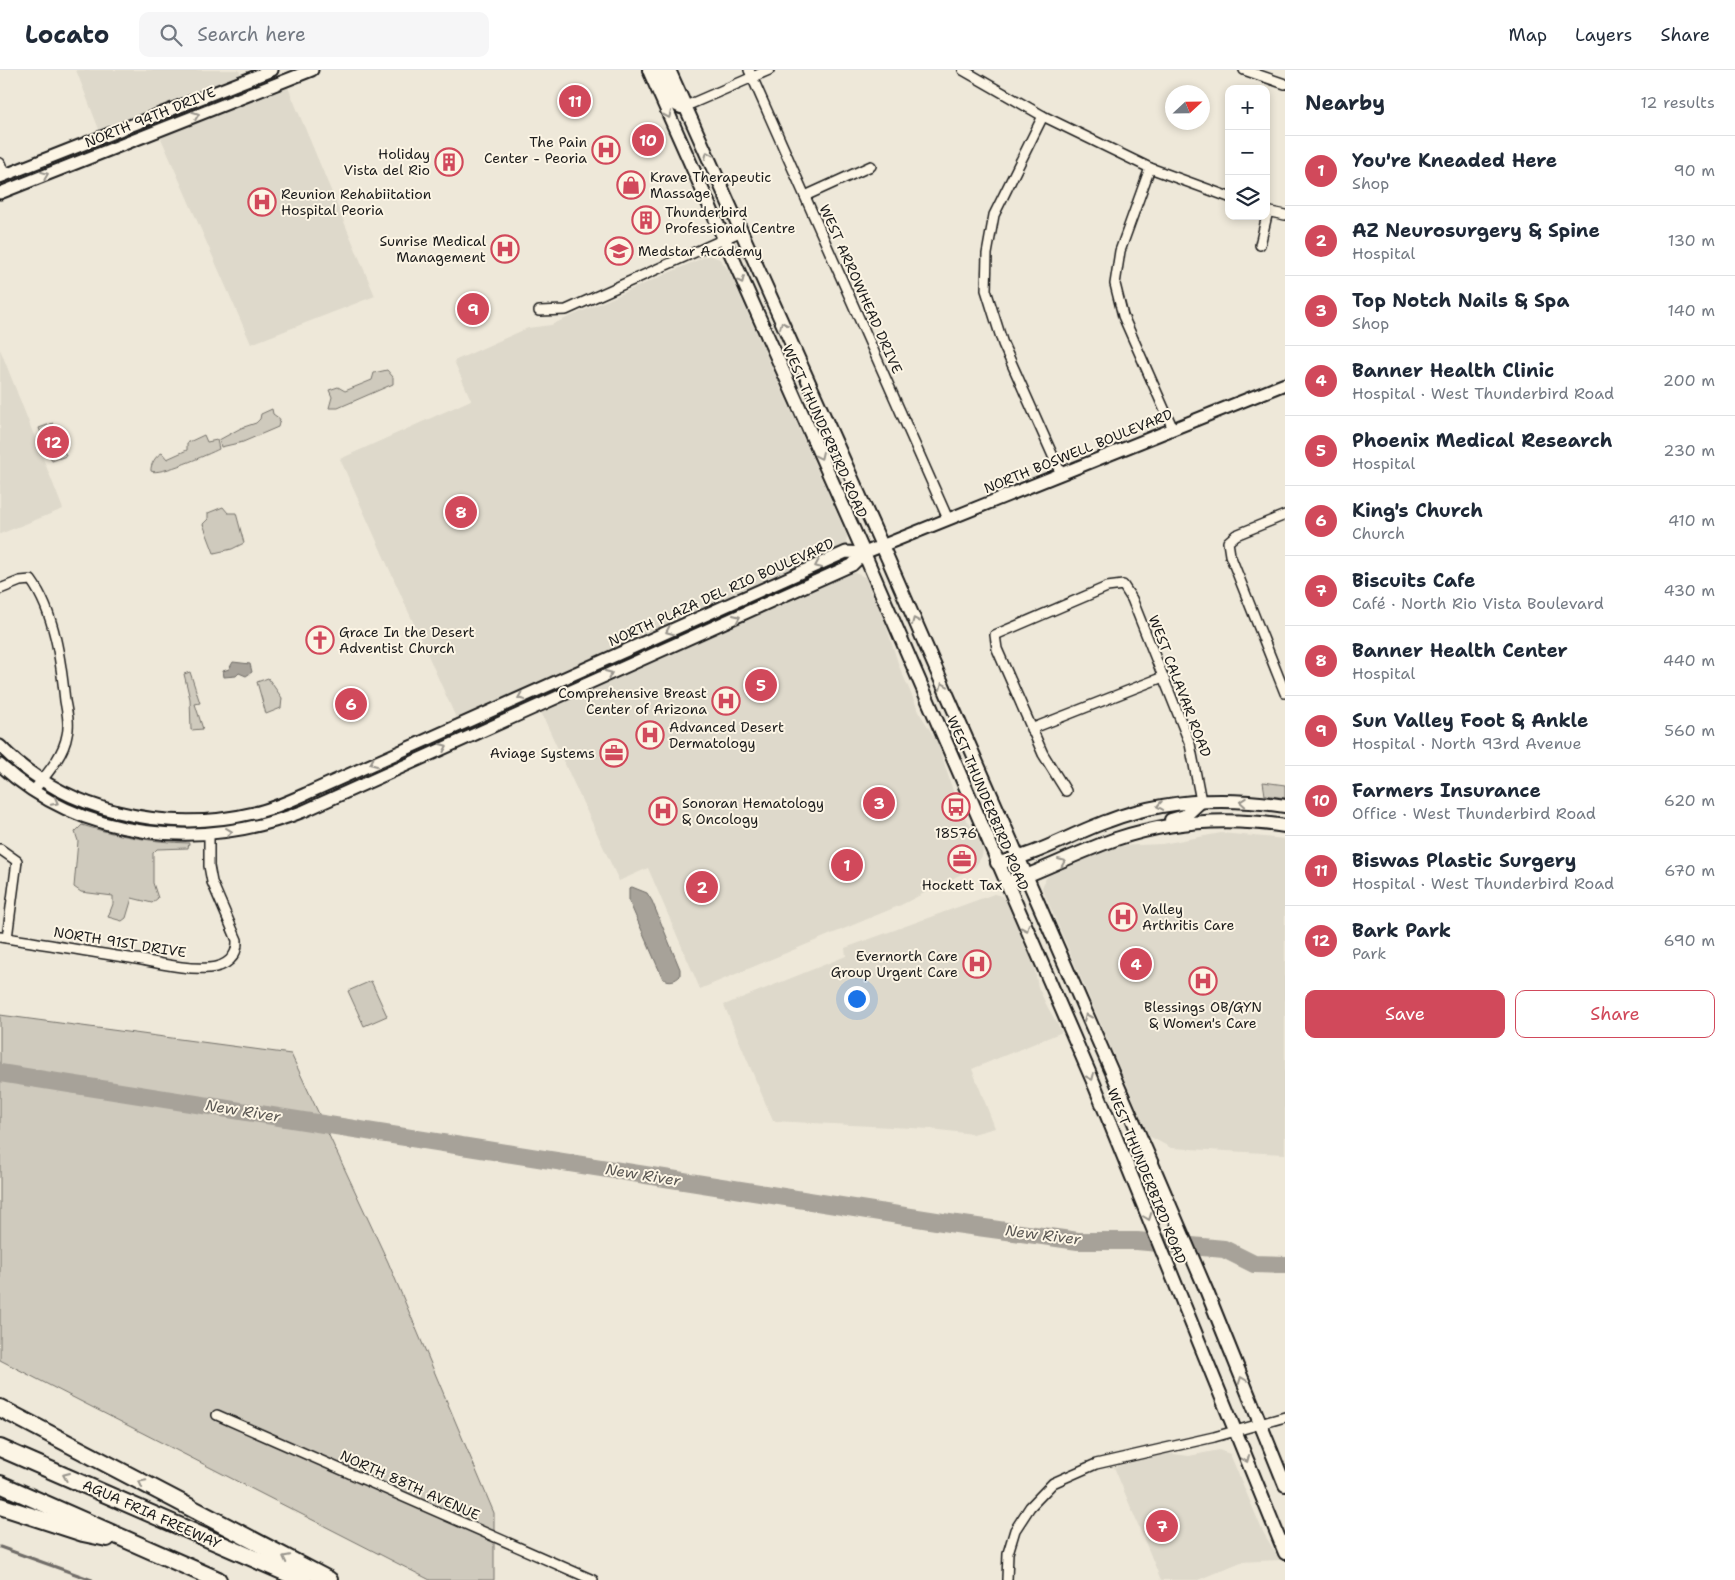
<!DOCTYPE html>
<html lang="en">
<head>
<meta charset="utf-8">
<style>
	:root { --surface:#fff; --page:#f6f6f7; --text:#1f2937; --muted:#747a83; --line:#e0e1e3; --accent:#d1495b }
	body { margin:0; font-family:"Shantell Sans",sans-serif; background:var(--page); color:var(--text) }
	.controls { position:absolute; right:15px; top:15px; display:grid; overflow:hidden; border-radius:10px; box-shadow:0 2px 8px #0003 }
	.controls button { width:45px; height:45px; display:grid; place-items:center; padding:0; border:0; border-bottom:1px solid var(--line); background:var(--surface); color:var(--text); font:25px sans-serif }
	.compass { position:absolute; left:1165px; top:15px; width:45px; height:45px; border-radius:50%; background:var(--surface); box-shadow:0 2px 8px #0003; rotate:68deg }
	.you { position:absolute; left:856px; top:928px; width:18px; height:18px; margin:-12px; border:4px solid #fff; border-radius:50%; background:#1a73e8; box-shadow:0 0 0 8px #1a73e833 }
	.badge { display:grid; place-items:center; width:32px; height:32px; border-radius:50%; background:var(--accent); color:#fff; font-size:16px; font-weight:700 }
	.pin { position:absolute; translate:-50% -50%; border:2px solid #fff; box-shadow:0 1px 5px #0006 }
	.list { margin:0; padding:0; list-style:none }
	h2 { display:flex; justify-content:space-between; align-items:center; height:65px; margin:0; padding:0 20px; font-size:21px }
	h2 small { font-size:16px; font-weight:400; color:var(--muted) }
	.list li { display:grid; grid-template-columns:32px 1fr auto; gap:15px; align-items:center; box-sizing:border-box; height:70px; padding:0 20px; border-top:1px solid var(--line) }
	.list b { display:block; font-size:19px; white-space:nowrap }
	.list p { margin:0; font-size:16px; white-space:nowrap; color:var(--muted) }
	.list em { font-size:16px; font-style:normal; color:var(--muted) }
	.actions { display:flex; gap:10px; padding:15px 20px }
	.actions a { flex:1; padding:11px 0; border:1px solid var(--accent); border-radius:10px; text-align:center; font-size:18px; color:var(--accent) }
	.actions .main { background:var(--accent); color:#fff }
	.icon { flex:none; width:28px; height:28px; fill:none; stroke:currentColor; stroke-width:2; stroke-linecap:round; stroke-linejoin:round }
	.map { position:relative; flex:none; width:1285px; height:1510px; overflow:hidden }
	header { display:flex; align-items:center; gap:30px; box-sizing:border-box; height:70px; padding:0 25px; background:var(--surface); border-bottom:1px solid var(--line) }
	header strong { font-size:24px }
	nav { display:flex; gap:28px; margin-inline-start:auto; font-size:18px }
	.search { width:350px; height:45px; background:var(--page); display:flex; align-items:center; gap:12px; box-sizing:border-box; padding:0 18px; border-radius:10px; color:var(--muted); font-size:19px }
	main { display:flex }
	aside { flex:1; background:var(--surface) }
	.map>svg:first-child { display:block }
	.built { fill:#ded9cb }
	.green { fill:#cfcabd; stroke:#76736c }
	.water { fill:#a7a299; stroke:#6f6c67 }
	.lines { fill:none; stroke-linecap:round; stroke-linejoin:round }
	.stream { stroke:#6f6c67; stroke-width:3 }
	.river { stroke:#a7a299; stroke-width:18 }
	.minor-casing { stroke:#1c1c1c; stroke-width:12 }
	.tertiary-casing { stroke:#1c1c1c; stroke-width:15 }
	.secondary-casing { stroke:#1c1c1c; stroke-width:16 }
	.motorway-casing { stroke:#1c1c1c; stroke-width:20 }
	.minor { stroke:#fcf5e5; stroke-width:9 }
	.tertiary { stroke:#fcf5e5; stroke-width:11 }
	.secondary { stroke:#fcf5e5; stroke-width:12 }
	.motorway { stroke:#fcf5e5; stroke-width:16 }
	.oneway { stroke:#97938b }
	.labels { text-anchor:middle; stroke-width:4; stroke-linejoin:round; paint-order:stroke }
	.street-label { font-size:14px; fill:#1c1c1c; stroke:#fcf5e5 }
	.poi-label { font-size:14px; fill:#1c1c1c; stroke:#fcf5e5; text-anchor:start }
	.water-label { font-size:15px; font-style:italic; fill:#5b5854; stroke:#fcf5e5 }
</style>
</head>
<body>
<header>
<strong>Locato</strong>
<div class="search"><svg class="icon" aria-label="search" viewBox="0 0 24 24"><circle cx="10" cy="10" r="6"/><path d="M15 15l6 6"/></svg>Search here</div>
<nav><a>Map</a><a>Layers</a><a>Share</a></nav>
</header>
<main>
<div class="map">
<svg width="1285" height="1510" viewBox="0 0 1285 1510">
	<rect width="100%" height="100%" fill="#eee8d9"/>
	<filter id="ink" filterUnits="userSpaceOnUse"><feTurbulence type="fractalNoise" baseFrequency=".02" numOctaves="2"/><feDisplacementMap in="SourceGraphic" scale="10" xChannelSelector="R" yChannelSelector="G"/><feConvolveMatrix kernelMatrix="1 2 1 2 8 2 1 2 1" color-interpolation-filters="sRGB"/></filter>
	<g filter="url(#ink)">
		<!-- built -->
		<g class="built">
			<polygon points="76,0 239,0 241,6 100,62"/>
			<polygon points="287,15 375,226 251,274 160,66"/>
			<polygon points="709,185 720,189 729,201 847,466 846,475 457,650 340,389 471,330 454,291 528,258 551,255"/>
			<polygon points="0,279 63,439 0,464"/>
			<polygon points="852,502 865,507 885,552 899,596 920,644 938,673 953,721 963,745 977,764 983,780 982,786 975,797 901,835 700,919 648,798 619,811 540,640"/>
			<polygon points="1221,763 1285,769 1285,1084 1171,1078 1149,1066 1042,818 1046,808 1050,805 1117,776 1162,774"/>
			<polygon points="994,824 1002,826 1006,831 1034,896 1038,917 1047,936 1062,962 972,999 995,1058 973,1064 931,1059 773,1051 724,935 846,886 845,878"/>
			<polygon points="1219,1380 1230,1384 1263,1462 1280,1490 1241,1492 1198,1510 1161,1510 1114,1397 1166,1383 1189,1386"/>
		</g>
		<!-- green -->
		<g class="green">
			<polygon points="387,300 393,307 393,314 338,338 329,338 332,327 329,320 338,317 345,321 372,310 374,303"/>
			<polygon points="272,339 273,344 280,349 278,357 243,372 221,377 219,370 241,358 256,353 260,349 261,344"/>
			<polygon points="53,353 66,386 52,391 39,358"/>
			<path d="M204 365 207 372 217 370 219 379C209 384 159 406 151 401 150 395 156 385 162 383L167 389 187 380V373Z"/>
			<polygon points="223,437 228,443 236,443 244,473 232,479 214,483 203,454 208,449 208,443"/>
			<polygon points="190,602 200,633 195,634 203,659 191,660 190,629 184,604"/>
			<polygon points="268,608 282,628 281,638 266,644 257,612"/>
			<polygon points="1263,712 1285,715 1285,728 1265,725"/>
			<path d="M82 755C118 766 152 772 189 773L188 778 157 779 153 783V813L158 828 152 833 132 828 126 848 122 851 108 847 113 834V826L81 822 74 817 78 771 75 762Z"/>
			<polygon points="371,911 387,946 364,956 348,921"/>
			<polygon points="0,945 291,984 388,1192 494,1443 494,1510 430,1510 0,1290"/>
		</g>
		<!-- water -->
		<g class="water">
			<polygon points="233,592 250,594 252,602 246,606 239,603 236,606 224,607 223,601 229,599"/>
			<path d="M632 817 647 823 652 831 680 899V906C675 911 670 912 663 909L629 831V818Z"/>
		</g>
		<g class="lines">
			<!-- stream -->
			<polyline class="stream" points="0,1477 92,1510"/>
			<!-- river -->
			<polyline class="river" points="0,1003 949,1153 1078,1171 1137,1171 1224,1179 1254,1194 1285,1195"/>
			<!-- minor casing -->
			<g class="minor-casing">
				<g id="minor">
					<polyline points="749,0 948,449"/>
					<polyline points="963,0 1043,46 1150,98 1229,127"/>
					<polyline points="1244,0 1285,14"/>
					<polyline points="686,36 769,0"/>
					<polyline points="1043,46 994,145 987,184 986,220 1003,274 1061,404"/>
					<polyline points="0,93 5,105"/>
					<polyline points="1150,98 1120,181 1115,214 1123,246 1173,359"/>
					<polyline points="805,126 871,96"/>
					<polyline points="1266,141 1285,145"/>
					<polyline points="1260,175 1268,141"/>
					<polyline points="539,241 566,240 742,161"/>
					<polyline points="1285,445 1236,465 1228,472 1230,485 1285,623"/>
					<path d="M0 519 20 511 31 510C55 543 61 592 65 631 67 642 70 654 67 665 64 685 46 705 34 720"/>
					<polyline points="1031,659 1163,607"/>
					<polyline points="1066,721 1043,684 997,579 995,565 1107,517 1123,515 1132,529 1190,674 1201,731"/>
					<polyline points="0,779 17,791 7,868"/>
					<path d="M0 867C46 874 91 882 136 889 160 893 185 900 209 898 226 897 238 887 237 870L212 812 209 796V764"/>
					<polyline points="217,1345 593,1510"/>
					<polyline points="1007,1510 1008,1483 1015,1460 1030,1437 1053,1413 1096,1394 1214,1367 1285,1347"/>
				</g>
			</g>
			<!-- tertiary casing -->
			<g class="tertiary-casing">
				<g id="tertiary">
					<polyline points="0,107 272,0"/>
					<polyline points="0,123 312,0"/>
					<path d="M0 676C64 742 166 764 254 743 273 739 292 730 310 722L846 482 864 483"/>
					<path d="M0 695C83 771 202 781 304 741L852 495 864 483 1285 314"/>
				</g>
			</g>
			<!-- secondary casing -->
			<g class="secondary-casing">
				<g id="secondary">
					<polyline points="649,0 864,483 1092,1009 1285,1483"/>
					<polyline points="658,0 677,35 681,37"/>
					<polyline points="669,0 888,489 1156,1103 1207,1222 1285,1415"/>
					<polyline points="1171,750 1185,746 1201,731"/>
					<path d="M997 793C1036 786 1071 764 1108 751 1165 729 1225 727 1285 736"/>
					<path d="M1006 814C1043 800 1079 782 1116 769 1170 751 1228 747 1285 756"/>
				</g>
			</g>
			<!-- motorway casing -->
			<g class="motorway-casing">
				<g id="motorway">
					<polyline points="0,1338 329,1510"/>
					<polyline points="0,1378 303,1510"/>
					<polyline points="0,1414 218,1510"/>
					<polyline points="0,1436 83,1463 107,1468"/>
				</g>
			</g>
			<!-- minor -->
			<use href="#minor" class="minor"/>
			<!-- tertiary -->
			<use href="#tertiary" class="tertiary"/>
			<!-- secondary -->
			<use href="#secondary" class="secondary"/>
			<!-- motorway -->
			<use href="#motorway" class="motorway"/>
		</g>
		<!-- one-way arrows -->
		<defs><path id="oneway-chevron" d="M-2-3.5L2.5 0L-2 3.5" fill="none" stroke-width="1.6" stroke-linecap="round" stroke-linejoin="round" transform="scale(1.25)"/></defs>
		<g class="oneway">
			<use href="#oneway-chevron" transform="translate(196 45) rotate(-21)"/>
			<use href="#oneway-chevron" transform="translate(668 45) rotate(66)"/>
			<use href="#oneway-chevron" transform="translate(708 85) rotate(-114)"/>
			<use href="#oneway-chevron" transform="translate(45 105) rotate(-22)"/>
			<use href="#oneway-chevron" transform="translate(741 210) rotate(66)"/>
			<use href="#oneway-chevron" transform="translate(783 255) rotate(-114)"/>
			<use href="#oneway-chevron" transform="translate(820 386) rotate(65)"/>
			<use href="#oneway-chevron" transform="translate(818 495) rotate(156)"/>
			<use href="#oneway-chevron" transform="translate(737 548) rotate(-24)"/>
			<use href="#oneway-chevron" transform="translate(915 551) rotate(-114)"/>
			<use href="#oneway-chevron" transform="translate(669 561) rotate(156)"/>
			<use href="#oneway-chevron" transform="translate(609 604) rotate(-24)"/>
			<use href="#oneway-chevron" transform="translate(943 616) rotate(-113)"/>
			<use href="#oneway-chevron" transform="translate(521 627) rotate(156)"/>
			<use href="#oneway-chevron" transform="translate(444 677) rotate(-24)"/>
			<use href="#oneway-chevron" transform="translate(373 693) rotate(156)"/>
			<use href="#oneway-chevron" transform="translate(55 732) rotate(28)"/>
			<use href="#oneway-chevron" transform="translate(1243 732) rotate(-176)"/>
			<use href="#oneway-chevron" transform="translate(1160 736) rotate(171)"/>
			<use href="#oneway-chevron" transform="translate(229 762) rotate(-7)"/>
			<use href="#oneway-chevron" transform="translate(1062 792) rotate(-23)"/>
			<use href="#oneway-chevron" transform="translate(1026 858) rotate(66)"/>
			<use href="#oneway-chevron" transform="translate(1087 947) rotate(-114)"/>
			<use href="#oneway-chevron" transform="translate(1091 1007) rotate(66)"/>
			<use href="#oneway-chevron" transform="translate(1148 1147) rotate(69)"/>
			<use href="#oneway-chevron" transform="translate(1242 1310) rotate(-111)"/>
			<use href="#oneway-chevron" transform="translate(1246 1389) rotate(68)"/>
			<use href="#oneway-chevron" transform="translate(66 1406) rotate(-157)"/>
			<use href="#oneway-chevron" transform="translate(142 1413) rotate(-152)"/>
			<use href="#oneway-chevron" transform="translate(286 1488) rotate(-153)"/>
		</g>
	</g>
	<!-- icons -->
	<defs>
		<g id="hospital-ring" transform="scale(1.4375)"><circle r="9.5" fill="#fcf5e5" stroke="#d1495b" stroke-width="1.5"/><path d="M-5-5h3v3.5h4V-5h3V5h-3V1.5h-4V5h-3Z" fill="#d1495b"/></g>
		<g id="building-ring" transform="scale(1.4375)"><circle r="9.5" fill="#fcf5e5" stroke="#d1495b" stroke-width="1.5"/><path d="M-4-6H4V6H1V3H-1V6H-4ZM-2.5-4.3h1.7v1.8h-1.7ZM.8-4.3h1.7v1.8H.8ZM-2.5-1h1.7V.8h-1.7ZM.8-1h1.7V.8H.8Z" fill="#d1495b"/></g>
		<g id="shop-ring" transform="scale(1.4375)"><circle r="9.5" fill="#fcf5e5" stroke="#d1495b" stroke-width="1.5"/><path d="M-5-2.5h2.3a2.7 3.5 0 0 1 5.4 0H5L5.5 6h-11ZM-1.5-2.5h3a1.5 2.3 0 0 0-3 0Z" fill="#d1495b"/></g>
		<g id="university-ring" transform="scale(1.4375)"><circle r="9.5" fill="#fcf5e5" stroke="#d1495b" stroke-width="1.5"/><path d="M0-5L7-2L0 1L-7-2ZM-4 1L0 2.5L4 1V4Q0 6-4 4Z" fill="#d1495b"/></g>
		<g id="church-ring" transform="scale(1.4375)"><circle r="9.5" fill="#fcf5e5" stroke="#d1495b" stroke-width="1.5"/><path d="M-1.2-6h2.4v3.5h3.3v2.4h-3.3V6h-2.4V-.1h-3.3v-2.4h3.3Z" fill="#d1495b"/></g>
		<g id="office-ring" transform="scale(1.4375)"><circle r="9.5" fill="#fcf5e5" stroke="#d1495b" stroke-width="1.5"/><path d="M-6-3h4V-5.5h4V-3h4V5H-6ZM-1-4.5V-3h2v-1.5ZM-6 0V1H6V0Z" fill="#d1495b"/></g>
		<g id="bus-ring" transform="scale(1.4375)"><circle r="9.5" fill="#fcf5e5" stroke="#d1495b" stroke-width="1.5"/><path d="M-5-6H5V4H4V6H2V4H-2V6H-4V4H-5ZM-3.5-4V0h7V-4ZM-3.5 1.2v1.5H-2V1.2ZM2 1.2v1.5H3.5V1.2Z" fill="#d1495b"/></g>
	</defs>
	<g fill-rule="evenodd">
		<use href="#hospital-ring" x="606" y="80"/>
		<use href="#building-ring" x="449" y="92"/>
		<use href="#shop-ring" x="631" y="115"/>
		<use href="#hospital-ring" x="262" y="132"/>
		<use href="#building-ring" x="646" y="150"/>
		<use href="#hospital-ring" x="505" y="179"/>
		<use href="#university-ring" x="619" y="181"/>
		<use href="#church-ring" x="320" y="570"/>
		<use href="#hospital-ring" x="726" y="631"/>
		<use href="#hospital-ring" x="650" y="665"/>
		<use href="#office-ring" x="614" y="683"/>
		<use href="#bus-ring" x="956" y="737"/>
		<use href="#hospital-ring" x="663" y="741"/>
		<use href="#office-ring" x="962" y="789"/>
		<use href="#hospital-ring" x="1123" y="847"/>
		<use href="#hospital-ring" x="977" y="894"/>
		<use href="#hospital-ring" x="1203" y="911"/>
	</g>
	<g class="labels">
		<!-- street labels -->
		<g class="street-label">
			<text transform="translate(150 47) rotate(-22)" y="5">NORTH 94TH DRIVE</text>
			<text transform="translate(861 219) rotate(66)" y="5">WEST ARROWHEAD DRIVE</text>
			<text transform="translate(825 361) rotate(66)" y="5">WEST THUNDERBIRD ROAD</text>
			<text transform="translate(1078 381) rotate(-22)" y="5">NORTH BOSWELL BOULEVARD</text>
			<text transform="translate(721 522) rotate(-24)" y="5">NORTH PLAZA DEL RIO BOULEVARD</text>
			<text transform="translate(1180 616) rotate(69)" y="5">WEST CALAVAR ROAD</text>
			<text transform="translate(988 733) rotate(67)" y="5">WEST THUNDERBIRD ROAD</text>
			<text transform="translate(120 872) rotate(9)" y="5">NORTH 91ST DRIVE</text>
			<text transform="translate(1147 1106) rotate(68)" y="5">WEST THUNDERBIRD ROAD</text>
			<text transform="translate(410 1415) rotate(24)" y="5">NORTH 88TH AVENUE</text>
			<text transform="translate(152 1444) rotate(24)" y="5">AGUA FRIA FREEWAY</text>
		</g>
		<!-- poi labels -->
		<g class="poi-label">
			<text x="587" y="77" text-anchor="end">The Pain<tspan x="587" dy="16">Center - Peoria</tspan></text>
			<text x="430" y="89" text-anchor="end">Holiday<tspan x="430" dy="16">Vista del Rio</tspan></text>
			<text x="650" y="112">Krave Therapeutic<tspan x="650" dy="16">Massage</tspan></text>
			<text x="281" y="129">Reunion Rehabiitation<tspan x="281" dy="16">Hospital Peoria</tspan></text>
			<text x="665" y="147">Thunderbird<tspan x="665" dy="16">Professional Centre</tspan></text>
			<text x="486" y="176" text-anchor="end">Sunrise Medical<tspan x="486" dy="16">Management</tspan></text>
			<text x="638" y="186">Medstar Academy</text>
			<text x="339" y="567">Grace In the Desert<tspan x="339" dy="16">Adventist Church</tspan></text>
			<text x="707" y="628" text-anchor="end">Comprehensive Breast<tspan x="707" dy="16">Center of Arizona</tspan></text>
			<text x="669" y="662">Advanced Desert<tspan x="669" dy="16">Dermatology</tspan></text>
			<text x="595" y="688" text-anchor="end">Aviage Systems</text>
			<text x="682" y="738">Sonoran Hematology<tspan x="682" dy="16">&amp; Oncology</tspan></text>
			<text x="956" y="768" text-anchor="middle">18576</text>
			<text x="962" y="820" text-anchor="middle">Hockett Tax</text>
			<text x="1142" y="844">Valley<tspan x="1142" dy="16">Arthritis Care</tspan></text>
			<text x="958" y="891" text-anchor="end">Evernorth Care<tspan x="958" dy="16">Group Urgent Care</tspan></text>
			<text x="1203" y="942" text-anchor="middle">Blessings OB/GYN<tspan x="1203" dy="16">&amp; Women's Care</tspan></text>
		</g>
		<!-- water labels -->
		<g class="water-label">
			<text transform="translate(243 1041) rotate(9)" y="5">New River</text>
			<text transform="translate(643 1105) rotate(9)" y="5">New River</text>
			<text transform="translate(1043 1165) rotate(7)" y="5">New River</text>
		</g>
	</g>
</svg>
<div class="controls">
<button>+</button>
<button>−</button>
<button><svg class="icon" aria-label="layers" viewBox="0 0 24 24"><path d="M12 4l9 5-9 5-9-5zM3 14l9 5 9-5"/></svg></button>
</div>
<svg class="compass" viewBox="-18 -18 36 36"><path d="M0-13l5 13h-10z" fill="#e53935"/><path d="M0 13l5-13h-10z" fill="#747a83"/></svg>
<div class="you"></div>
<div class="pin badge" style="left:847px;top:795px">1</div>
<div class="pin badge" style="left:702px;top:817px">2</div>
<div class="pin badge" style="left:879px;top:733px">3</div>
<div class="pin badge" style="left:1136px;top:894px">4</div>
<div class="pin badge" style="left:761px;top:615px">5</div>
<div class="pin badge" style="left:351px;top:634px">6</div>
<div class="pin badge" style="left:1162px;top:1456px">7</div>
<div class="pin badge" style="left:461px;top:442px">8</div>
<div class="pin badge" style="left:473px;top:239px">9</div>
<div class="pin badge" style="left:648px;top:70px">10</div>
<div class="pin badge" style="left:575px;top:31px">11</div>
<div class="pin badge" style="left:53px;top:372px">12</div>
</div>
<aside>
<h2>Nearby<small>12 results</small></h2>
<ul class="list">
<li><span class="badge">1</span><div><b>You're Kneaded Here</b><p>Shop</p></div><em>90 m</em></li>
<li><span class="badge">2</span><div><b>AZ Neurosurgery &amp; Spine</b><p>Hospital</p></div><em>130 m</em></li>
<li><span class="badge">3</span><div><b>Top Notch Nails &amp; Spa</b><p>Shop</p></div><em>140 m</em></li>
<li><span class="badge">4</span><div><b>Banner Health Clinic</b><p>Hospital · West Thunderbird Road</p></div><em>200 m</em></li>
<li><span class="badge">5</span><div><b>Phoenix Medical Research</b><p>Hospital</p></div><em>230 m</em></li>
<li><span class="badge">6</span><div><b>King's Church</b><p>Church</p></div><em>410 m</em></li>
<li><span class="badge">7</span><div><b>Biscuits Cafe</b><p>Café · North Rio Vista Boulevard</p></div><em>430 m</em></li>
<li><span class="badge">8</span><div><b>Banner Health Center</b><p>Hospital</p></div><em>440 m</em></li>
<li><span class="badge">9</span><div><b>Sun Valley Foot &amp; Ankle</b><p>Hospital · North 93rd Avenue</p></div><em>560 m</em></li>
<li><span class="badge">10</span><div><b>Farmers Insurance</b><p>Office · West Thunderbird Road</p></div><em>620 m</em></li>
<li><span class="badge">11</span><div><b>Biswas Plastic Surgery</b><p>Hospital · West Thunderbird Road</p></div><em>670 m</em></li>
<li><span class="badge">12</span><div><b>Bark Park</b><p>Park</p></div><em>690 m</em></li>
</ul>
<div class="actions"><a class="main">Save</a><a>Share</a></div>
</aside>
</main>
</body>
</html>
